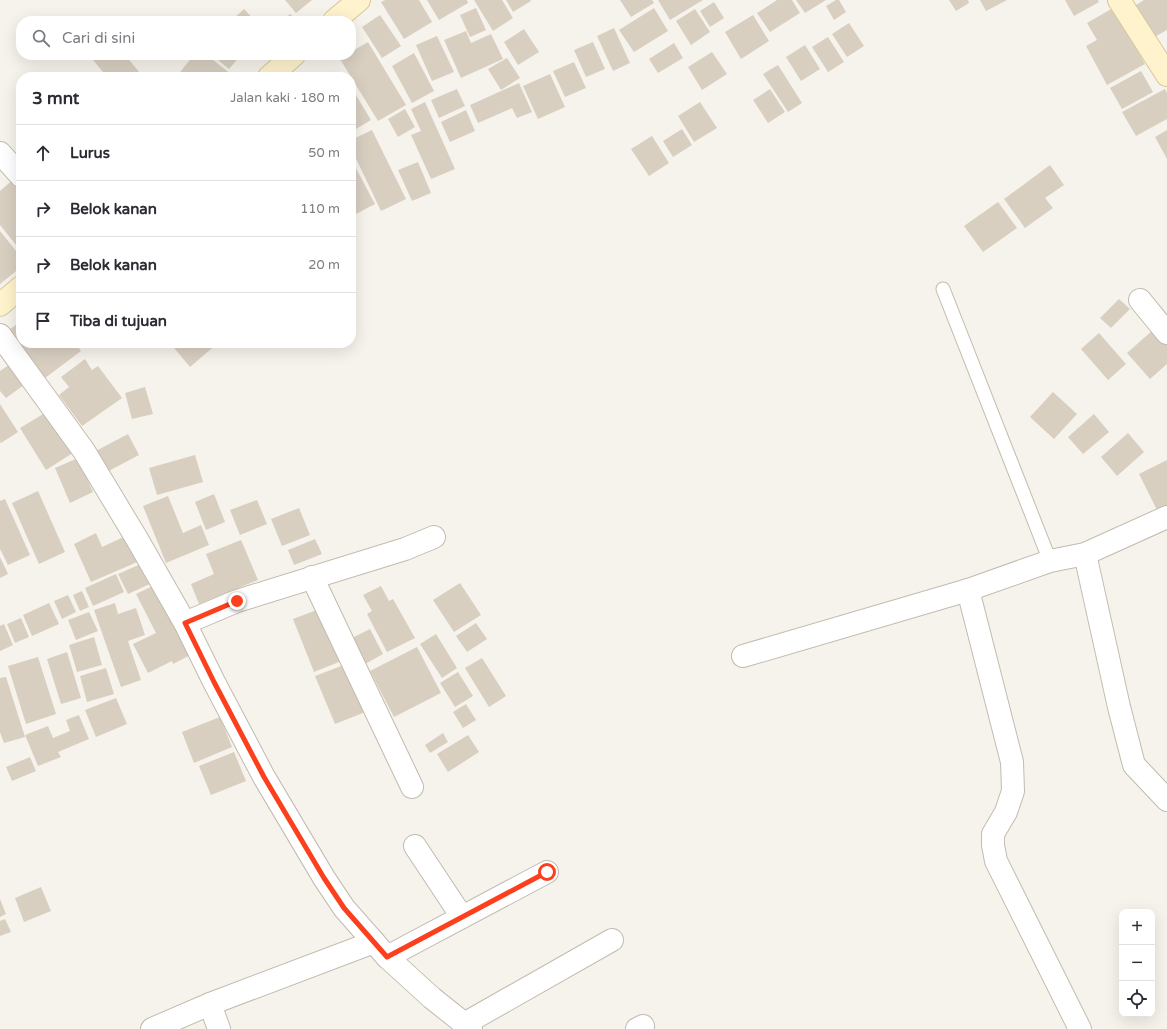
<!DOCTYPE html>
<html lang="id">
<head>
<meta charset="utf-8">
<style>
	:root { --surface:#fff; --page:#f7f7f7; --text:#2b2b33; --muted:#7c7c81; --line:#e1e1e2 }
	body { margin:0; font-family:"Varela Round",sans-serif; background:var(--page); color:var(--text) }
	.controls { position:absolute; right:12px; bottom:12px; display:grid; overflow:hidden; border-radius:8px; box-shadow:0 4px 16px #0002 }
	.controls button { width:36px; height:36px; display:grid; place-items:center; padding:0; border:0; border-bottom:1px solid var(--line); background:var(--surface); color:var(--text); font:20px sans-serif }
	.stop { position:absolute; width:12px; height:12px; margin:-9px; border:3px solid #fc3f1d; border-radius:50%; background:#fff }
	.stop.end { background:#fc3f1d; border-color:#fff; box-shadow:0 1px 4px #0008 }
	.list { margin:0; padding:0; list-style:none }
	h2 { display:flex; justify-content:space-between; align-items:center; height:52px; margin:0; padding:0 16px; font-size:17px }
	h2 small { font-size:13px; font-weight:400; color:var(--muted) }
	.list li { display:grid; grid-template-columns:26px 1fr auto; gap:12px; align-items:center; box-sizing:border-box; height:56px; padding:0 16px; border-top:1px solid var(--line) }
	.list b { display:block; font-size:15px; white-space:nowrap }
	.list em { font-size:13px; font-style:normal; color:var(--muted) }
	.icon { flex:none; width:22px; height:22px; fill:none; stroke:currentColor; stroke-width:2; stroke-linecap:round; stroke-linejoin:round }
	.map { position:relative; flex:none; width:1167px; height:1029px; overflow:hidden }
	.search { position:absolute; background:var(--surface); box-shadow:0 4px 16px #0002; left:16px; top:16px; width:340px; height:44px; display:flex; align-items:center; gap:10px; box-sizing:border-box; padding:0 14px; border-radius:16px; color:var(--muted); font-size:15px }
	.panel { position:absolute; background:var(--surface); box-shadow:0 4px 16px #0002; left:16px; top:72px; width:340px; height:276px; border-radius:16px }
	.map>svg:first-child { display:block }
	.building { fill:#d8cfc1 }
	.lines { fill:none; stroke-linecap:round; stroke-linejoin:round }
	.lane-casing { stroke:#c2bbae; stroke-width:15 }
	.street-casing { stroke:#c2bbae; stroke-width:24 }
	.secondary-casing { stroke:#d6c79b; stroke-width:24 }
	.lane { stroke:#fff; stroke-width:13 }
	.street { stroke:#fff; stroke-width:22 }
	.secondary { stroke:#fff3cd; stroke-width:22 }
	.route { stroke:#fc3f1d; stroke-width:5 }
</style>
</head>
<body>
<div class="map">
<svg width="1167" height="1029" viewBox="0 0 1167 1029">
	<rect width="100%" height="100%" fill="#f6f3ec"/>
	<!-- building -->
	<g class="building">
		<polygon points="285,0 312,0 296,13"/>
		<polygon points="385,0 419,0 432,22 404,39 381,2"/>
		<polygon points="427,0 467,0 468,3 439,20"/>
		<polygon points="474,0 502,0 513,18 493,31"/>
		<polygon points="506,0 530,0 531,1 513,12"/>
		<polygon points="620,0 652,0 654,3 631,17"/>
		<polygon points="658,0 703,0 670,20"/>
		<polygon points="777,0 792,0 800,13 770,32 757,13"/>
		<polygon points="796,0 826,0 805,13"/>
		<polygon points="836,0 839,0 846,12 834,20 826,6"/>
		<polygon points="949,0 968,0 969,3 956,11"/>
		<polygon points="980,0 1007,0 986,11"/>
		<polygon points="1065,0 1098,0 1099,2 1074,16"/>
		<polygon points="1144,0 1167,0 1167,30 1149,40 1131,8"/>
		<polygon points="714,2 724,18 710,27 700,11"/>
		<polygon points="476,8 486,30 470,37 460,15"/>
		<polygon points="654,8 668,31 634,52 619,30"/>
		<polygon points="1113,8 1145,64 1107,85 1086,46 1097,40 1087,23"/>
		<polygon points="244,9 255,21 231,21"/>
		<polygon points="695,9 710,32 691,45 676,21"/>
		<polygon points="290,14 297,21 283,21"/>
		<polygon points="380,15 401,46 382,58 362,27"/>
		<polygon points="753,15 769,41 741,59 725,32"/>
		<polygon points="849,23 864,46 847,57 832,34"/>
		<polygon points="614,28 630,63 613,71 597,36"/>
		<polygon points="524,29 539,52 518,65 504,42"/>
		<polygon points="466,31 471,43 491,34 503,59 461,78 444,40"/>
		<polygon points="437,36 454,72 432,81 416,45"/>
		<polygon points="828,37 844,62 828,72 812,47"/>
		<polygon points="368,42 406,105 378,121 340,59 346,55 351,55 351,52"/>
		<polygon points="593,42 605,69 586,77 574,50"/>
		<polygon points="674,43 683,58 658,73 649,59"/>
		<polygon points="805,45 820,69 801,81 786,57"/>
		<polygon points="712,52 727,74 702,90 688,67"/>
		<polygon points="414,53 434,91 412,103 392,66"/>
		<polygon points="89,55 125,55 140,73 136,77 107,77"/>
		<polygon points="194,55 207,55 232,75 231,77 176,77"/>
		<polygon points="212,55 241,55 229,69"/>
		<polygon points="507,58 520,78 501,90 488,69"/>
		<polygon points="574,62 586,88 565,97 553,71"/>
		<polygon points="778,65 802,103 788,112 763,74"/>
		<polygon points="1141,71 1153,92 1122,109 1110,88"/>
		<polygon points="342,73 345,77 335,77"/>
		<polygon points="550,74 565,107 538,119 523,86"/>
		<polygon points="519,83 532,112 517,118 512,108 478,123 470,105"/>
		<polygon points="351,87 371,120 351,132"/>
		<polygon points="457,89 465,106 439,118 431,100"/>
		<polygon points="770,89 785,112 768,123 753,100"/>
		<polygon points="1165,89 1167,93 1167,119 1136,136 1122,112"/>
		<polygon points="425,102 455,169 431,179 411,135 421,131 411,109"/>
		<polygon points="700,102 717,128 694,142 678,116"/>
		<polygon points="405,109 415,127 398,137 388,119"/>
		<polygon points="466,110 475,131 450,142 441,122"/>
		<polygon points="682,129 692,145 673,157 663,141"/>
		<polygon points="372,130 406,199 381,211 351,148 351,140"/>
		<polygon points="1167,130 1167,159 1155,137"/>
		<polygon points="652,136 669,163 649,176 631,149"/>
		<polygon points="351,159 375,204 352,216 351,215"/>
		<polygon points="418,162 431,193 412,201 398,170"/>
		<polygon points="1050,165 1064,185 1045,198 1053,208 1025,228 1004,199"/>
		<polygon points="15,178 21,185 21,251 0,225 0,191"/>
		<polygon points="998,202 1017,228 983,252 964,226"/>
		<polygon points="0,231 21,257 21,267 0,284"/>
		<polygon points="1119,299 1130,309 1111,328 1100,318"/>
		<polygon points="21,321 21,343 75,343 81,351 45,378 9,330"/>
		<polygon points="1154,329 1167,344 1167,364 1150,379 1127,353"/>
		<polygon points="1099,333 1126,364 1108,380 1081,349"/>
		<polygon points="170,343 218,343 190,367"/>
		<polygon points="85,359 92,370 98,366 122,398 82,426 59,395 69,387 61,377"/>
		<polygon points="9,365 24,385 6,398 0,391 0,371"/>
		<polygon points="145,387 153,414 132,419 125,393"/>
		<polygon points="1053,392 1077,414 1054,439 1030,417"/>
		<polygon points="0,404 18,432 1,443 0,442"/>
		<polygon points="50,410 76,451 46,470 20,428"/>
		<polygon points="1094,414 1109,432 1083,454 1068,437"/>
		<polygon points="1128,433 1144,452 1117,476 1101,457"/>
		<polygon points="128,434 139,455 105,473 94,452"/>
		<polygon points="195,455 203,482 157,495 149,468"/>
		<polygon points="78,458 93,492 70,503 55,468"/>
		<polygon points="1167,460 1167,510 1159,514 1139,474"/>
		<polygon points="38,491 65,552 39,564 12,503"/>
		<polygon points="214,494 225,522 206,530 195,502"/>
		<polygon points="168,496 183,533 201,525 209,545 166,563 143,506"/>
		<polygon points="5,499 30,555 8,565 0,549 0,501"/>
		<polygon points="257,500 267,524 240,535 230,510"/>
		<polygon points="299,508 310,535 282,546 271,519"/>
		<polygon points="96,533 102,547 130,534 142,560 91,582 74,544"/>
		<polygon points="315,539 322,554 294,565 288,550"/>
		<polygon points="241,540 258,580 199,604 191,584 214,574 206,554"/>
		<polygon points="0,557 8,574 0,578"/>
		<polygon points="143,563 152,583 128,594 118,574"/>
		<polygon points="116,574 124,592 93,606 85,588"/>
		<polygon points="161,582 198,651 173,664 172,661 148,673 133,644 156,633 136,594"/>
		<polygon points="460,583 481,615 454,632 433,600"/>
		<polygon points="381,586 389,601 393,599 415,638 387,652 367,614 372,611 363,595"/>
		<polygon points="82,591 89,607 80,611 73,595"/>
		<polygon points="68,595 76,612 62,619 54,601"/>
		<polygon points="49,603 59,624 32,636 23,615"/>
		<polygon points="115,603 118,614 136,608 145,635 128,641 141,680 121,687 94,610"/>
		<polygon points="322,608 344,660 314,672 293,619"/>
		<polygon points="89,612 98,631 76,640 68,620"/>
		<polygon points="21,618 29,637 15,643 7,624"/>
		<polygon points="476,623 487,639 467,652 456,636"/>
		<polygon points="4,624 13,645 0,651 0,626"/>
		<polygon points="370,629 383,654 365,664 352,638"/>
		<polygon points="436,634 457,668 442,678 420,644"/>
		<polygon points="94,637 102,665 77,672 69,645"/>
		<polygon points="417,647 441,693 394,717 370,671"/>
		<polygon points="67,652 81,698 61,704 47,659"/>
		<polygon points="38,657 56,714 26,724 8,666"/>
		<polygon points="482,658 506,696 489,707 465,668"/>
		<polygon points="349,663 368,711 335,724 315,676"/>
		<polygon points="106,668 114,694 87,702 80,676"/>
		<polygon points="458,672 473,696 455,707 440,683"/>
		<polygon points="6,677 25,737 4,743 0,732 0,678"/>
		<polygon points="116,698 127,724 96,737 85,710"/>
		<polygon points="466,704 476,720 463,728 453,712"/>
		<polygon points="79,715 89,739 58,752 61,757 38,766 25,735 48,726 53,738 70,731 66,720"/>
		<polygon points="220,717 232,747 194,763 182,732"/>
		<polygon points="443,733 448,742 430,753 425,745"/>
		<polygon points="468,735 479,752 448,772 437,754"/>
		<polygon points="234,752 246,781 211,795 199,766"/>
		<polygon points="30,757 36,771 12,781 6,767"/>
		<polygon points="41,887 51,911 24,922 15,898"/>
		<polygon points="0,899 6,914 0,917"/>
		<polygon points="5,919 11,932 0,936 0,921"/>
	</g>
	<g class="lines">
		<!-- lane casing -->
		<g class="lane-casing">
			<polyline id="lane" points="943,289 1050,561"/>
		</g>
		<!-- street casing -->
		<g class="street-casing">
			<g id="street">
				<polyline points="0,153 21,176"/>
				<polyline points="1140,300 1167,333"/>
				<polyline points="0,335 84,451 137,539 185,623 214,682 264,777 324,878 344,908 387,957 432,998 471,1029"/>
				<polyline points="1085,554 1119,707 1134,765 1167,800"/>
				<polyline points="312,577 412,787"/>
				<polyline points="968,590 1012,762 1013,791 1006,812 993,834 993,845 996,861 1080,1029"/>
				<polyline points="185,623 237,601 405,549 434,537"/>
				<polyline points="743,656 968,590 1050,561 1085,554 1167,517"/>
				<polyline points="415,846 462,917"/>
				<polyline points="387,957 547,872"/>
				<polyline points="210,1004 219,1029"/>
				<polyline points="464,1024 612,940"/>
				<polyline points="152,1029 210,1004 374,942"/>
				<polyline points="637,1029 643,1026"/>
			</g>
		</g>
		<!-- secondary casing -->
		<g class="secondary-casing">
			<g id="secondary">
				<polyline points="1119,0 1167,75"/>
				<polyline points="334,21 359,0"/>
				<polyline points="269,77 294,55"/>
				<polyline points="0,305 21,287"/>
			</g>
		</g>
		<!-- lane -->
		<use href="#lane" class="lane"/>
		<!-- street -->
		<use href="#street" class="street"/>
		<!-- secondary -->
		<use href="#secondary" class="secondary"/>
	</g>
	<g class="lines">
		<!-- route -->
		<polyline class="route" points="237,601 185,623 214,682 264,777 324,878 344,908 387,957 547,872"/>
	</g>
</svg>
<div class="controls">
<button>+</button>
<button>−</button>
<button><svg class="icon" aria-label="locate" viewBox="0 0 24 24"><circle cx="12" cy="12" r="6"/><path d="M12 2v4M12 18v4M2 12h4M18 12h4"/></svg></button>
</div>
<div class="stop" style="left:547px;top:872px"></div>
<div class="stop end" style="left:237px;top:601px"></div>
<div class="search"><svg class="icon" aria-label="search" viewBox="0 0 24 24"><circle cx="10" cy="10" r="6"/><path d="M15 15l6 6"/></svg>Cari di sini</div>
<section class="panel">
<h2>3 mnt<small>Jalan kaki · 180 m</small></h2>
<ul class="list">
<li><svg class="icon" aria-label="ahead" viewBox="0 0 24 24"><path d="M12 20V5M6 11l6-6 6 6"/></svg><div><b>Lurus</b></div><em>50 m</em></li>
<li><svg class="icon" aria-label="right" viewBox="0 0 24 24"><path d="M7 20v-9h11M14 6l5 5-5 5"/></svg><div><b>Belok kanan</b></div><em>110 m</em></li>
<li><svg class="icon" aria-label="right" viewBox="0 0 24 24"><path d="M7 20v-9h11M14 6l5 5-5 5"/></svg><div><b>Belok kanan</b></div><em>20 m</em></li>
<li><svg class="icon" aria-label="arrive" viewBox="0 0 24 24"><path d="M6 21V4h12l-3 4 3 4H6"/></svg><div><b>Tiba di tujuan</b></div></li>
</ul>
</section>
</div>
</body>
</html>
